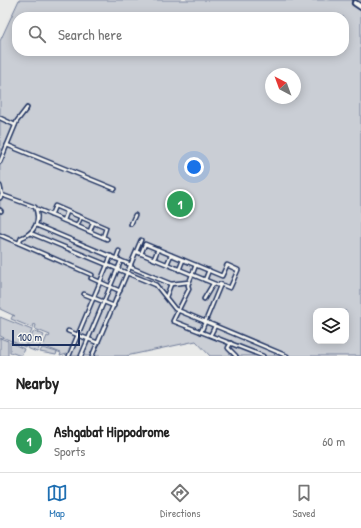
<!DOCTYPE html>
<html lang="en">
<head>
<meta charset="utf-8">
<style>
	:root { --surface:#fff; --page:#f2f2f2; --text:#222; --muted:#767676; --line:#e0e0e0; --accent:#1f6fb2 }
	body { margin:0; font-family:"Patrick Hand",sans-serif; background:var(--page); color:var(--text) }
	.controls { position:absolute; right:12px; bottom:12px; display:grid; overflow:hidden; border-radius:8px; box-shadow:0 2px 10px #0003 }
	.controls button { width:36px; height:36px; display:grid; place-items:center; padding:0; border:0; border-bottom:1px solid var(--line); background:var(--surface); color:var(--text); font:20px sans-serif }
	.compass { position:absolute; left:265px; top:68px; width:36px; height:36px; border-radius:50%; background:var(--surface); box-shadow:0 2px 10px #0003; rotate:319deg }
	.scale { position:absolute; left:12px; bottom:10px; width:68px; box-sizing:border-box; padding-left:4px; border:2px solid #1b2f5e; border-top:0; font-size:11px; line-height:14px; white-space:nowrap; color:#1b2f5e; -webkit-text-stroke:3px #f6f6f2; paint-order:stroke }
	.you { position:absolute; left:194px; top:167px; width:14px; height:14px; margin:-10px; border:3px solid #fff; border-radius:50%; background:#1a73e8; box-shadow:0 0 0 6px #1a73e833 }
	.badge { display:grid; place-items:center; width:26px; height:26px; border-radius:50%; background:var(--accent); color:#fff; font-size:13px; font-weight:700 }
	.pin { position:absolute; translate:-50% -50%; border:2px solid #fff; box-shadow:0 1px 4px #0006 }
	.list { margin:0; padding:0; list-style:none }
	h2 { display:flex; justify-content:space-between; align-items:center; height:52px; margin:0; padding:0 16px; font-size:17px }
	h2 small { font-size:13px; font-weight:400; color:var(--muted) }
	.list li { display:grid; grid-template-columns:26px 1fr auto; gap:12px; align-items:center; box-sizing:border-box; height:64px; padding:0 16px; border-top:1px solid var(--line) }
	.list b { display:block; font-size:15px; white-space:nowrap }
	.list p { margin:0; font-size:13px; white-space:nowrap; color:var(--muted) }
	.list em { font-size:13px; font-style:normal; color:var(--muted) }
	.icon { flex:none; width:22px; height:22px; fill:none; stroke:currentColor; stroke-width:2; stroke-linecap:round; stroke-linejoin:round }
	.map { position:relative; flex:none; width:361px; height:356px; overflow:hidden }
	.search { position:absolute; background:var(--surface); box-shadow:0 2px 10px #0003; left:12px; right:12px; top:12px; height:44px; display:flex; align-items:center; gap:10px; box-sizing:border-box; padding:0 14px; border-radius:16px; color:var(--muted); font-size:15px }
	.sheet { height:116px; background:var(--surface) }
	nav { display:flex; justify-content:space-around; align-items:center; box-sizing:border-box; height:56px; border-top:1px solid var(--line); background:var(--surface); font-size:11px; color:var(--muted) }
	nav a { display:grid; justify-items:center; gap:2px }
	nav .on { color:var(--accent) }
	.map>svg:first-child { display:block }
	.green { fill:#caced5; stroke:#727e9a; fill-rule:evenodd }
	.lines { fill:none; stroke-linecap:round; stroke-linejoin:round }
	.lane-casing { stroke:#1b2f5e; stroke-width:5.5 }
	.street-casing { stroke:#1b2f5e; stroke-width:8 }
	.lane { stroke:#f6f6f2; stroke-width:2.5 }
	.street { stroke:#f6f6f2; stroke-width:4.5 }
</style>
</head>
<body>
<div class="map">
<svg width="361" height="356" viewBox="0 0 361 356">
	<rect width="100%" height="100%" fill="#e9eae9"/>
	<filter id="ink" filterUnits="userSpaceOnUse"><feTurbulence type="fractalNoise" baseFrequency=".025" numOctaves="2"/><feDisplacementMap in="SourceGraphic" scale="8" xChannelSelector="R" yChannelSelector="G"/><feConvolveMatrix kernelMatrix="1 2 1 2 8 2 1 2 1" color-interpolation-filters="sRGB"/></filter>
	<g filter="url(#ink)">
		<!-- green -->
		<g class="green">
			<path d="M19 0H361V356H210L196 341 126 356H71L67 354 60 356 61 353 43 346 47 336 49 337 50 335 35 329 36 325 34 324 33 328 11 319 13 315 15 316 0 309V41ZM17 17H344V51H17ZM271 74H295V98H271ZM316 311H346V341H316Z"/>
			<polygon points="0,317 32,330 25,347 0,336"/>
			<polygon points="34,331 44,335 41,342 31,337"/>
			<polygon points="0,338 8,341 8,356 0,356"/>
			<polygon points="30,339 41,344 37,352 27,348"/>
			<polygon points="10,342 24,349 21,356 10,352"/>
			<polygon points="42,348 57,352 56,355 40,352"/>
		</g>
		<g class="lines">
			<!-- lane casing -->
			<g class="lane-casing">
				<g id="lane">
					<polyline points="0,118 15,125"/>
					<polyline points="7,145 115,189"/>
					<polyline points="0,162 17,121 27,108"/>
					<polyline points="0,186 2,195 0,198"/>
					<path d="M2 195 35 207C41 220 35 233 21 238L19 243"/>
					<polyline points="37,209 107,239"/>
					<polyline points="0,210 1,211"/>
					<polyline points="51,215 55,206 106,228 103,237"/>
					<polyline points="64,220 67,212"/>
					<polyline points="131,224 135,215"/>
					<polyline points="36,225 131,265"/>
					<polyline points="77,226 81,217"/>
					<polyline points="90,231 93,223"/>
					<polyline points="30,233 156,285 175,309 287,356"/>
					<polyline points="0,235 92,275"/>
					<polyline points="137,252 220,286 220,284 230,288 238,270 227,265 222,276 145,244 141,254"/>
					<polyline points="116,259 119,251"/>
					<polyline points="154,259 158,249"/>
					<polyline points="167,264 171,255"/>
					<polyline points="196,265 188,285 189,289 173,321 263,356"/>
					<polyline points="130,267 171,284 189,282"/>
					<polyline points="179,270 183,260"/>
					<polyline points="91,278 120,291"/>
					<polyline points="205,280 209,270"/>
					<polyline points="84,294 114,306"/>
					<polyline points="166,297 171,284"/>
					<polyline points="204,299 213,284"/>
					<polyline points="68,331 98,343"/>
					<polyline points="201,332 220,286"/>
					<polyline points="211,334 215,326"/>
					<polyline points="231,343 228,348 236,356"/>
					<polyline points="69,356 111,256"/>
					<polyline points="81,356 121,261"/>
					<polyline points="92,356 141,240"/>
				</g>
			</g>
			<!-- street casing -->
			<g class="street-casing">
				<polyline id="street" points="355,3 361,7"/>
			</g>
			<!-- lane -->
			<use href="#lane" class="lane"/>
			<!-- street -->
			<use href="#street" class="street"/>
		</g>
	</g>
</svg>
<div class="controls">
<button><svg class="icon" aria-label="layers" viewBox="0 0 24 24"><path d="M12 4l9 5-9 5-9-5zM3 14l9 5 9-5"/></svg></button>
</div>
<svg class="compass" viewBox="-18 -18 36 36"><path d="M0-13l5 13h-10z" fill="#e53935"/><path d="M0 13l5-13h-10z" fill="#767676"/></svg>
<div class="scale">100 m</div>
<div class="you"></div>
<div class="pin badge" style="left:180px;top:204px;background:#2e9e5b">1</div>
<div class="search"><svg class="icon" aria-label="search" viewBox="0 0 24 24"><circle cx="10" cy="10" r="6"/><path d="M15 15l6 6"/></svg>Search here</div>
</div>
<section class="sheet">
<h2>Nearby<small></small></h2>
<ul class="list">
<li><span class="badge" style="background:#2e9e5b">1</span><div><b>Ashgabat Hippodrome</b><p>Sports</p></div><em>60 m</em></li>
</ul>
</section>
<nav>
<a class="on"><svg class="icon" aria-label="map" viewBox="0 0 24 24"><path d="M3 6l6-2 6 2 6-2v14l-6 2-6-2-6 2zM9 4v14M15 6v14"/></svg>Map</a>
<a><svg class="icon" aria-label="directions" viewBox="0 0 24 24"><path d="M12 3l9 9-9 9-9-9zM9 14v-3h6M13 9l2 2-2 2"/></svg>Directions</a>
<a><svg class="icon" aria-label="saved" viewBox="0 0 24 24"><path d="M7 4h10v16l-5-4-5 4z"/></svg>Saved</a>
</nav>
</body>
</html>
